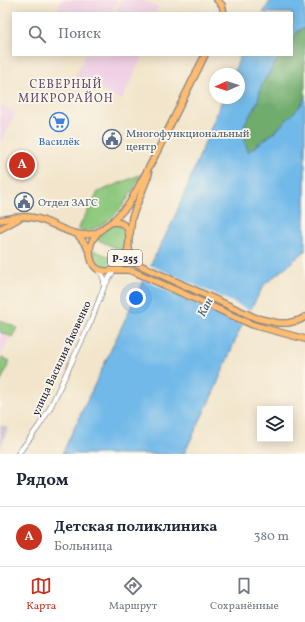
<!DOCTYPE html>
<html lang="ru">
<head>
<meta charset="utf-8">
<style>
	:root { --surface:#fff; --page:#f2f2f3; --text:#1f2937; --muted:#747a83; --line:#e0e1e3; --accent:#c8321e }
	body { margin:0; font-family:Vollkorn,serif; background:var(--page); color:var(--text) }
	.controls { position:absolute; right:12px; bottom:12px; display:grid; overflow:hidden; border-radius:0px; box-shadow:0 2px 10px #0003 }
	.controls button { width:36px; height:36px; display:grid; place-items:center; padding:0; border:0; border-bottom:1px solid var(--line); background:var(--surface); color:var(--text); font:20px sans-serif }
	.compass { position:absolute; left:209px; top:68px; width:36px; height:36px; border-radius:50%; background:var(--surface); box-shadow:0 2px 10px #0003; rotate:267deg }
	.you { position:absolute; left:136px; top:298px; width:14px; height:14px; margin:-10px; border:3px solid #fff; border-radius:50%; background:#1a73e8; box-shadow:0 0 0 6px #1a73e833 }
	.badge { display:grid; place-items:center; width:26px; height:26px; border-radius:50%; background:var(--accent); color:#fff; font-size:13px; font-weight:700 }
	.pin { position:absolute; translate:-50% -50%; border:2px solid #fff; box-shadow:0 1px 4px #0006 }
	.list { margin:0; padding:0; list-style:none }
	h2 { display:flex; justify-content:space-between; align-items:center; height:52px; margin:0; padding:0 16px; font-size:17px }
	h2 small { font-size:13px; font-weight:400; color:var(--muted) }
	.list li { display:grid; grid-template-columns:26px 1fr auto; gap:12px; align-items:center; box-sizing:border-box; height:60px; padding:0 16px; border-top:1px solid var(--line) }
	.list b { display:block; font-size:15px; white-space:nowrap }
	.list p { margin:0; font-size:13px; white-space:nowrap; color:var(--muted) }
	.list em { font-size:13px; font-style:normal; color:var(--muted) }
	.icon { flex:none; width:22px; height:22px; fill:none; stroke:currentColor; stroke-width:2; stroke-linecap:round; stroke-linejoin:round }
	.map { position:relative; flex:none; width:305px; height:454px; overflow:hidden }
	.search { position:absolute; background:var(--surface); box-shadow:0 2px 10px #0003; left:12px; right:12px; top:12px; height:44px; display:flex; align-items:center; gap:10px; box-sizing:border-box; padding:0 14px; border-radius:0px; color:var(--muted); font-size:15px }
	.sheet { height:112px; background:var(--surface) }
	nav { display:flex; justify-content:space-around; align-items:center; box-sizing:border-box; height:56px; border-top:1px solid var(--line); background:var(--surface); font-size:11px; color:var(--muted) }
	nav a { display:grid; justify-items:center; gap:2px }
	nav .on { color:var(--accent) }
	.map>svg:first-child { display:block }
	.built { fill:#f0d0e4 }
	.industrial { fill:#cebed1 }
	.green { fill:#8bc77c; stroke:#56745c }
	.forest { fill:#70ac6c; stroke:#496754 }
	.water { fill:#71b9e9; stroke:#4a6e92 }
	.pier { fill:#f2e5cb }
	.lines { fill:none; stroke-linecap:round; stroke-linejoin:round }
	.minor-casing { stroke:#8a8483; stroke-width:6 }
	.major-casing { stroke:#8a8483; stroke-width:8 }
	.minor { stroke:#fff; stroke-width:4.5 }
	.major { stroke:#febc70; stroke-width:5.5 }
	.labels { text-anchor:middle; stroke-width:3.5; stroke-linejoin:round; paint-order:stroke }
	.shield { fill:#fbf7ec; stroke:#636270; stroke-width:1 }
	.shield-label { font-size:10px; font-weight:bold; fill:#22223b }
	.service-label { font-size:11px; fill:#4e5e75; stroke:#fbf7ec; text-anchor:start }
	.shop-label { font-size:11px; fill:#366cbe; stroke:#fbf7ec }
	.street-label { font-size:11px; fill:#22223b; stroke:#fbf7ec }
	.neighbourhood-label { font-size:12px; letter-spacing:1px; fill:#624c69; stroke:#fbf7ec }
	.water-label { font-size:12px; font-style:italic; fill:#3e5778; stroke:#fbf7ec }
</style>
</head>
<body>
<div class="map">
<svg width="305" height="454" viewBox="0 0 305 454">
	<rect width="100%" height="100%" fill="#fbf7ec"/>
	<filter id="ink" filterUnits="userSpaceOnUse"><feTurbulence type="fractalNoise" baseFrequency=".025" numOctaves="2"/><feDisplacementMap in="SourceGraphic" scale="8" xChannelSelector="R" yChannelSelector="G"/><feConvolveMatrix kernelMatrix="1 2 1 2 8 2 1 2 1" color-interpolation-filters="sRGB"/></filter>
	<filter id="wash" filterUnits="userSpaceOnUse"><feTurbulence type="fractalNoise" baseFrequency=".012" numOctaves="4" result="noise"/><feDisplacementMap in="SourceGraphic" scale="16" xChannelSelector="R" yChannelSelector="G"/><feGaussianBlur stdDeviation="0.9" result="paint"/><feColorMatrix in="noise" values="0 0 0 0 0 0 0 0 0 0 0 0 0 0 0 0 0 1.4 0 .05"/><feComposite in="paint" operator="in"/></filter>
	<g filter="url(#wash)">
		<rect width="100%" height="100%" fill="#f2e5cb"/>
		<!-- built -->
		<g class="built">
			<polygon points="61,0 117,0 111,13 55,13"/>
			<polygon points="121,0 142,0 158,7 155,13 115,13"/>
			<polygon points="85,55 143,55 122,100 75,78"/>
			<polygon points="0,105 16,112 0,146"/>
			<polygon points="0,332 10,337 0,358"/>
		</g>
		<!-- industrial -->
		<polygon class="industrial" points="0,425 8,427 0,450"/>
		<!-- green -->
		<g class="green">
			<path d="M142 174C135 185 129 198 121 208 114 217 91 236 79 230V227L98 192Z"/>
			<polygon points="116,224 122,226 127,232 125,252 96,239 109,227"/>
			<path d="M93 250 119 261C105 274 94 268 93 250Z"/>
			<polygon points="0,320 17,328 12,337 0,332"/>
			<polygon points="2,357 10,361 0,383 0,362"/>
		</g>
		<!-- forest -->
		<path class="forest" d="M305 28V96C297 117 266 138 248 152L244 140 246 132 244 125 258 101 261 86 280 55H292C292 42 291 33 305 28Z"/>
		<!-- water -->
		<g class="water">
			<polygon points="271,0 305,0 305,28 299,30 292,39 292,13 263,13"/>
			<polygon points="241,55 280,55 261,86 258,101 244,125 246,132 244,140 248,152 275,132 301,105 305,96 305,251 264,285 240,329 215,389 184,454 62,454 154,258 173,221 223,98 239,98 239,74 233,74"/>
		</g>
		<!-- pier -->
		<polygon class="pier" points="148,264 252,311 244,325 142,279"/>
	</g>
	<g filter="url(#ink)">
		<g class="lines">
			<!-- minor casing -->
			<g class="minor-casing">
				<g id="minor">
					<path d="M98 269C102 274 105 278 104 285"/>
					<polyline points="18,454 39,426 49,410 91,321 104,287 114,270"/>
				</g>
			</g>
			<!-- major casing -->
			<g class="major-casing">
				<g id="major">
					<polyline points="217,0 222,5 224,13"/>
					<path d="M0 220C11 218 23 215 35 218 55 222 76 242 98 232"/>
					<polyline points="112,222 129,204 155,156 205,55"/>
					<path d="M112 222C117 222 122 222 126 227 129 230 129 235 129 238 129 253 123 273 104 271 88 270 87 246 95 236 99 230 106 226 112 222Z"/>
					<polyline points="0,229 18,219"/>
					<polyline points="77,234 86,245 89,252"/>
					<polyline points="130,234 132,217 149,174"/>
					<polyline points="129,248 130,257 133,262 256,318 278,323 288,323 300,320 305,317"/>
					<polyline points="114,270 128,270 135,272 253,325 305,339"/>
				</g>
			</g>
			<!-- minor -->
			<use href="#minor" class="minor"/>
			<!-- major -->
			<use href="#major" class="major"/>
		</g>
	</g>
	<!-- icons -->
	<defs>
		<g id="supermarket-ring" transform="scale(1)"><circle r="9.5" fill="#fbf7ec" stroke="#3f7fe0" stroke-width="1.5"/><path d="M-6-5.5h2.5l.6 2H6L4.5 2H-2.5L-4.4-4H-6ZM-1.5 3.2a1.3 1.3 0 1 0 .1 0ZM3 3.2a1.3 1.3 0 1 0 .1 0Z" fill="#3f7fe0"/></g>
		<g id="civic-ring" transform="scale(1)"><circle r="9.5" fill="#fbf7ec" stroke="#5c6f8a" stroke-width="1.5"/><path d="M-.6-6.5H3V-4.5H.6V-3L4-1V1h2V6H-6V1h2V-1L-.6-3ZM-1.2 2.5V6h2.4V2.5Z" fill="#5c6f8a"/></g>
	</defs>
	<g fill-rule="evenodd">
		<use href="#supermarket-ring" x="59" y="122"/>
		<use href="#civic-ring" x="112" y="139"/>
		<use href="#civic-ring" x="24" y="202"/>
	</g>
	<g class="labels">
		<!-- shield labels -->
		<rect class="shield" x="108" y="250" width="34" height="16" rx="3"/>
		<g class="shield-label">
			<text x="125" y="262">Р-255</text>
		</g>
		<!-- service labels -->
		<g class="service-label">
			<text x="126" y="137">Многофункциональный<tspan x="126" dy="13">центр</tspan></text>
			<text x="38" y="206">Отдел ЗАГС</text>
		</g>
		<!-- shop labels -->
		<g class="shop-label">
			<text x="59" y="145">Василёк</text>
		</g>
		<!-- street labels -->
		<g class="street-label">
			<text transform="translate(61 358) rotate(-65)" y="4">улица Василия Яковенко</text>
		</g>
		<!-- neighbourhood labels -->
		<g class="neighbourhood-label">
			<text x="66" y="88">СЕВЕРНЫЙ<tspan x="66" dy="14">МИКРОРАЙОН</tspan></text>
		</g>
		<!-- water labels -->
		<g class="water-label">
			<text transform="translate(205 307) rotate(-63)" y="4">Кан</text>
		</g>
	</g>
</svg>
<div class="controls">
<button><svg class="icon" aria-label="layers" viewBox="0 0 24 24"><path d="M12 4l9 5-9 5-9-5zM3 14l9 5 9-5"/></svg></button>
</div>
<svg class="compass" viewBox="-18 -18 36 36"><path d="M0-13l5 13h-10z" fill="#e53935"/><path d="M0 13l5-13h-10z" fill="#747a83"/></svg>
<div class="you"></div>
<div class="pin badge" style="left:22px;top:165px">A</div>
<div class="search"><svg class="icon" aria-label="search" viewBox="0 0 24 24"><circle cx="10" cy="10" r="6"/><path d="M15 15l6 6"/></svg>Поиск</div>
</div>
<section class="sheet">
<h2>Рядом<small></small></h2>
<ul class="list">
<li><span class="badge">A</span><div><b>Детская поликлиника</b><p>Больница</p></div><em>380 m</em></li>
</ul>
</section>
<nav>
<a class="on"><svg class="icon" aria-label="map" viewBox="0 0 24 24"><path d="M3 6l6-2 6 2 6-2v14l-6 2-6-2-6 2zM9 4v14M15 6v14"/></svg>Карта</a>
<a><svg class="icon" aria-label="directions" viewBox="0 0 24 24"><path d="M12 3l9 9-9 9-9-9zM9 14v-3h6M13 9l2 2-2 2"/></svg>Маршрут</a>
<a><svg class="icon" aria-label="saved" viewBox="0 0 24 24"><path d="M7 4h10v16l-5-4-5 4z"/></svg>Сохранённые</a>
</nav>
</body>
</html>
